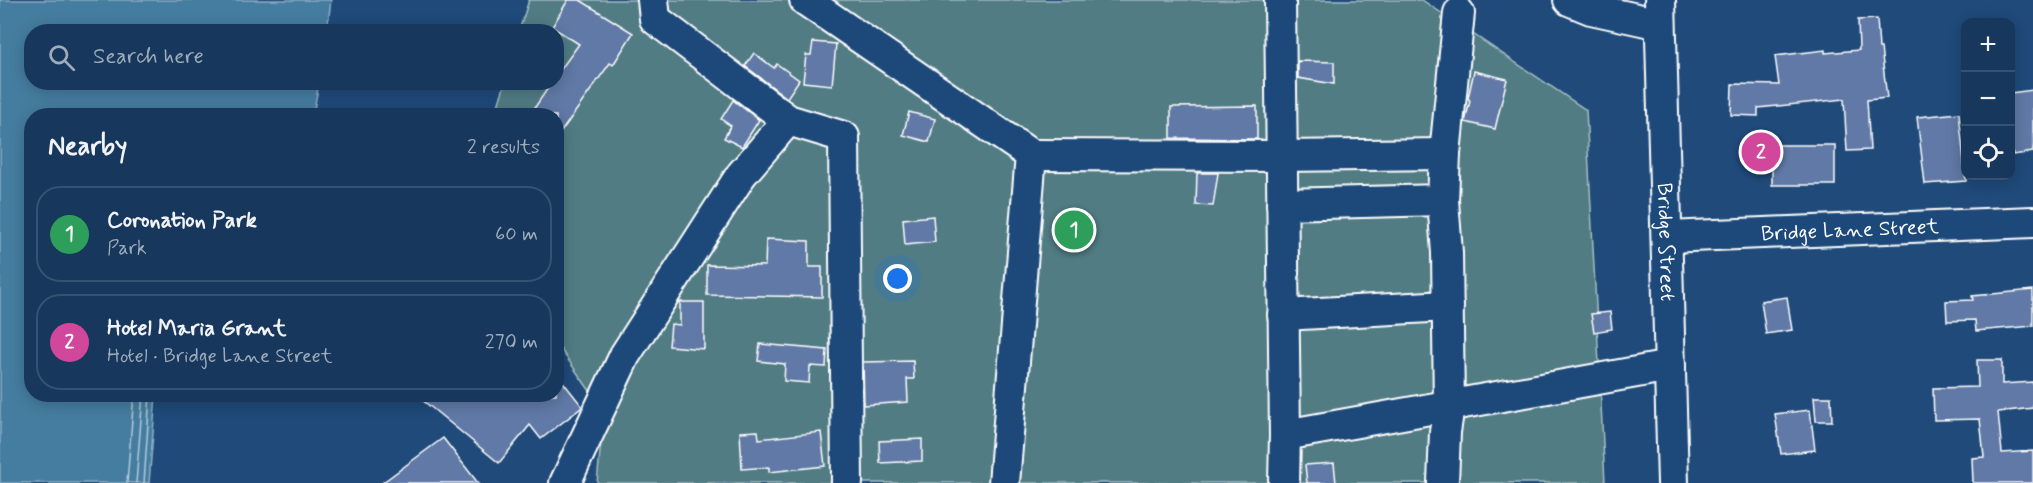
<!DOCTYPE html>
<html lang="en">
<head>
<meta charset="utf-8">
<style>
	:root { --surface:#17385c; --page:#203f62; --text:#f1f3f6; --muted:#9eacbb; --line:#365272; --accent:#e69b98 }
	body { margin:0; font-family:Mynerve,sans-serif; background:var(--page); color:var(--text) }
	.controls { position:absolute; right:18px; top:18px; display:grid; overflow:hidden; border-radius:12px; box-shadow:0 3px 15px #0003 }
	.controls button { width:54px; height:54px; display:grid; place-items:center; padding:0; border:0; border-bottom:2px solid var(--line); background:var(--surface); color:var(--text); font:30px sans-serif }
	.you { position:absolute; left:898px; top:279px; width:21px; height:21px; margin:-15px; border:4px solid #fff; border-radius:50%; background:#1a73e8; box-shadow:0 0 0 9px #1a73e833 }
	.badge { display:grid; place-items:center; width:39px; height:39px; border-radius:50%; background:var(--accent); color:#fff; font-size:20px; font-weight:700 }
	.pin { position:absolute; translate:-50% -50%; border:3px solid #fff; box-shadow:0 2px 6px #0006 }
	.list { margin:0; padding:0; list-style:none }
	h2 { display:flex; justify-content:space-between; align-items:center; height:78px; margin:0; padding:0 24px; font-size:26px }
	h2 small { font-size:20px; font-weight:400; color:var(--muted) }
	.list li { display:grid; grid-template-columns:39px 1fr auto; gap:18px; align-items:center; box-sizing:border-box; height:96px; margin:0 12px 12px; padding:0 12px; border:2px solid var(--line); border-radius:24px }
	.list b { display:block; font-size:22px; white-space:nowrap }
	.list p { margin:0; font-size:20px; white-space:nowrap; color:var(--muted) }
	.list em { font-size:20px; font-style:normal; color:var(--muted) }
	.icon { flex:none; width:33px; height:33px; fill:none; stroke:currentColor; stroke-width:2; stroke-linecap:round; stroke-linejoin:round }
	.map { position:relative; flex:none; width:2033px; height:483px; overflow:hidden }
	.search { position:absolute; background:var(--surface); box-shadow:0 3px 15px #0003; left:24px; top:24px; width:540px; height:66px; display:flex; align-items:center; gap:15px; box-sizing:border-box; padding:0 21px; border-radius:24px; color:var(--muted); font-size:22px }
	.panel { position:absolute; background:var(--surface); box-shadow:0 3px 15px #0003; left:24px; top:108px; width:540px; height:294px; border-radius:24px }
	.map>svg:first-child { display:block }
	.green { fill:#517c84; stroke:#a8bec2; stroke-width:1.5 }
	.water { fill:#447da0; stroke:#8fb1c6; stroke-width:1.5 }
	.lines { fill:none; stroke-linecap:round; stroke-linejoin:round }
	.shore { stroke:#b4cbd9; stroke-width:1.5 }
	.building { fill:#6179a6; stroke:#fff; stroke-width:1.5 }
	.minor-casing { stroke:#fff; stroke-width:34 }
	.minor { stroke:#1f4a7a; stroke-width:30 }
	.labels { text-anchor:middle; stroke-width:4.5; stroke-linejoin:round; paint-order:stroke }
	.street-label { font-size:21px; fill:#fff; stroke:#1f4a7a }
</style>
</head>
<body>
<div class="map">
<svg width="2033" height="483" viewBox="0 0 2033 483">
	<rect width="100%" height="100%" fill="#1f4a7a"/>
	<filter id="ink" filterUnits="userSpaceOnUse"><feTurbulence type="fractalNoise" baseFrequency=".0167" numOctaves="2"/><feDisplacementMap in="SourceGraphic" scale="12" xChannelSelector="R" yChannelSelector="G"/><feConvolveMatrix kernelMatrix="1 2 1 2 8 2 1 2 1" color-interpolation-filters="sRGB"/></filter>
	<g filter="url(#ink)">
		<!-- green -->
		<polygon class="green" points="529,0 1422,0 1586,110 1605,483 597,483 604,411 557,344 556,116 495,116 505,83 556,82 556,32 519,31"/>
		<!-- water -->
		<polygon class="water" points="0,0 331,0 327,31 32,32 32,82 319,83 313,115 32,116 32,394 156,395 149,483 0,483"/>
		<g class="lines">
			<!-- shore -->
			<g class="shore">
				<polyline points="127,483 134,394"/>
				<polyline points="136,483 143,394"/>
				<polyline points="144,483 150,394"/>
			</g>
		</g>
		<!-- building -->
		<g class="building">
			<polygon points="568,0 580,0 633,33 613,65 610,63 556,139 556,116 529,116 552,82 556,82 556,76 579,44 552,27"/>
			<polygon points="1877,19 1879,48 1881,48 1887,98 1867,100 1870,150 1847,151 1844,99 1758,108 1758,116 1731,115 1732,84 1779,85 1775,56 1825,50 1825,53 1859,50 1858,20"/>
			<polygon points="813,42 836,44 832,85 803,82 806,55 811,55"/>
			<polygon points="754,53 774,68 777,64 799,80 787,98 745,66"/>
			<polygon points="1298,61 1334,62 1334,84 1298,78"/>
			<polygon points="1474,71 1507,79 1495,129 1465,122 1470,101 1468,98"/>
			<polygon points="2033,90 2033,152 2013,155 2010,140 2010,93"/>
			<polygon points="733,100 759,120 742,147 724,138 731,126 721,119"/>
			<polygon points="1257,106 1257,139 1171,138 1171,107"/>
			<polygon points="909,112 935,119 929,142 903,135"/>
			<polygon points="1959,113 1966,181 1925,184 1917,117"/>
			<rect x="1772" y="145" width="63" height="40"/>
			<polygon points="1197,173 1218,173 1213,206 1196,205"/>
			<polygon points="933,216 935,242 905,245 903,219"/>
			<polygon points="1055,217 1082,217 1081,238 1054,237"/>
			<polygon points="766,239 809,241 809,267 822,267 822,297 707,295 707,265 765,266"/>
			<polygon points="2033,290 2033,326 1976,331 1975,320 1947,321 1946,301 1973,300 1972,296"/>
			<polygon points="1787,297 1792,330 1766,334 1761,301"/>
			<polygon points="680,302 704,302 704,349 669,346 671,324 680,325"/>
			<polygon points="1610,312 1612,329 1594,332 1591,314"/>
			<polygon points="760,344 827,350 826,367 810,366 809,383 784,381 785,364 758,361"/>
			<polygon points="1977,360 2002,360 2002,384 2033,382 2033,408 1998,412 2002,453 2033,451 2033,483 1973,483 1972,458 1984,457 1980,419 1934,420 1933,388 1978,387"/>
			<polygon points="913,361 914,379 907,379 908,402 864,405 863,362"/>
			<polygon points="556,373 582,406 581,408 541,439 530,425 499,463 415,394 556,394"/>
			<polygon points="1814,397 1831,397 1832,421 1816,421"/>
			<polygon points="1810,410 1815,450 1781,454 1775,414"/>
			<polygon points="758,431 759,439 821,432 825,466 769,472 769,467 742,469 740,432"/>
			<polygon points="443,438 478,483 382,483"/>
			<polygon points="922,439 922,461 880,463 879,441"/>
			<polygon points="1334,463 1336,483 1307,483 1305,465"/>
		</g>
		<g class="lines">
			<!-- minor casing -->
			<g class="minor-casing">
				<g id="minor">
					<polyline points="653,0 655,19 788,120 844,137 847,483"/>
					<polyline points="805,0 1031,155 1004,483"/>
					<polyline points="1280,0 1285,435 1284,483"/>
					<polyline points="1569,0 1591,9 1660,24"/>
					<path id="s1" d="M1660 0 1673 483"/>
					<polyline points="1031,155 1281,156 1445,154"/>
					<polyline points="1282,204 1443,200"/>
					<path id="s2" d="M1667 237 2033 222"/>
					<polyline points="1283,315 1448,306"/>
					<polyline points="1285,435 1670,366"/>
					<polyline points="565,483 625,355 741,175 788,120"/>
					<polyline points="1443,483 1445,432 1449,406 1447,253 1443,200 1445,154 1459,13"/>
				</g>
			</g>
			<!-- minor -->
			<use href="#minor" class="minor"/>
		</g>
	</g>
	<g class="labels">
		<!-- street labels -->
		<g class="street-label">
			<text dy="7" stroke="none"><textPath href="#s2" startOffset="183">Bridge Lane Street</textPath></text>
			<text dy="7" stroke="none"><textPath href="#s1" startOffset="242">Bridge Street</textPath></text>
		</g>
	</g>
</svg>
<div class="controls">
<button>+</button>
<button>−</button>
<button><svg class="icon" aria-label="locate" viewBox="0 0 24 24"><circle cx="12" cy="12" r="6"/><path d="M12 2v4M12 18v4M2 12h4M18 12h4"/></svg></button>
</div>
<div class="you"></div>
<div class="pin badge" style="left:1074px;top:230px;background:#2e9e5b">1</div>
<div class="pin badge" style="left:1761px;top:152px;background:#d1479c">2</div>
<div class="search"><svg class="icon" aria-label="search" viewBox="0 0 24 24"><circle cx="10" cy="10" r="6"/><path d="M15 15l6 6"/></svg>Search here</div>
<section class="panel">
<h2>Nearby<small>2 results</small></h2>
<ul class="list">
<li><span class="badge" style="background:#2e9e5b">1</span><div><b>Coronation Park</b><p>Park</p></div><em>60 m</em></li>
<li><span class="badge" style="background:#d1479c">2</span><div><b>Hotel Maria Grant</b><p>Hotel · Bridge Lane Street</p></div><em>270 m</em></li>
</ul>
</section>
</div>
</body>
</html>
